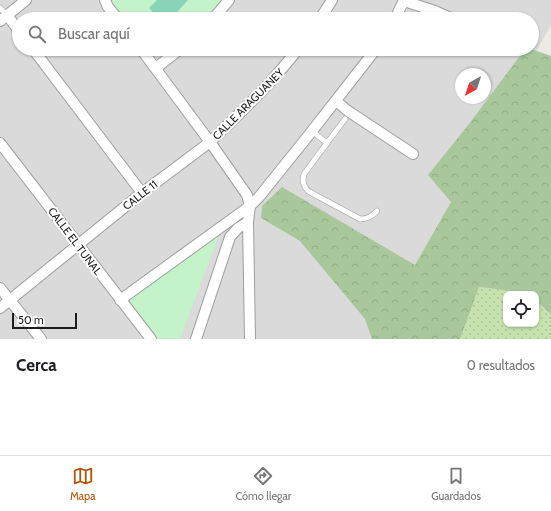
<!DOCTYPE html>
<html lang="es">
<head>
<meta charset="utf-8">
<style>
	:root { --surface:#fff; --page:#f2f2f2; --text:#202124; --muted:#757577; --line:#e0e0e0; --accent:#b45309 }
	body { margin:0; font-family:Cabin,sans-serif; background:var(--page); color:var(--text) }
	.controls { position:absolute; right:12px; bottom:12px; display:grid; overflow:hidden; border-radius:8px; box-shadow:0 1px 3px #0004 }
	.controls button { width:36px; height:36px; display:grid; place-items:center; padding:0; border:0; border-bottom:1px solid var(--line); background:var(--surface); color:var(--text); font:20px sans-serif }
	.compass { position:absolute; left:455px; top:68px; width:36px; height:36px; border-radius:50%; background:var(--surface); box-shadow:0 1px 3px #0004; rotate:219deg }
	.scale { position:absolute; left:12px; bottom:10px; width:65px; box-sizing:border-box; padding-left:4px; border:2px solid #1d1d1d; border-top:0; font-size:11px; line-height:14px; white-space:nowrap; color:#1d1d1d; -webkit-text-stroke:3px #fff; paint-order:stroke }
	.list { margin:0; padding:0; list-style:none }
	h2 { display:flex; justify-content:space-between; align-items:center; height:52px; margin:0; padding:0 16px; font-size:17px }
	h2 small { font-size:13px; font-weight:400; color:var(--muted) }
	.icon { flex:none; width:22px; height:22px; fill:none; stroke:currentColor; stroke-width:2; stroke-linecap:round; stroke-linejoin:round }
	.map { position:relative; flex:none; width:551px; height:339px; overflow:hidden }
	.search { position:absolute; background:var(--surface); box-shadow:0 1px 3px #0004; left:12px; right:12px; top:12px; height:44px; display:flex; align-items:center; gap:10px; box-sizing:border-box; padding:0 14px; border-radius:22px; color:var(--muted); font-size:15px }
	.sheet { height:116px; background:var(--surface) }
	nav { display:flex; justify-content:space-around; align-items:center; box-sizing:border-box; height:56px; border-top:1px solid var(--line); background:var(--surface); font-size:11px; color:var(--muted) }
	nav a { display:grid; justify-items:center; gap:2px }
	nav .on { color:var(--accent) }
	.map>svg:first-child { display:block }
	.residential { fill:#dbdada; fill-rule:evenodd }
	.grass { fill:url(#grass-dots) }
	.forest { fill:url(#forest-crowns) }
	.park { fill:#c4f3c9 }
	.pitch { fill:#89d4b9 }
	.lines { fill:none; stroke-linecap:round; stroke-linejoin:round }
	.lane-casing { stroke:#9e9e9e; stroke-width:6 }
	.street-casing { stroke:#9e9e9e; stroke-width:12 }
	.lane { stroke:#fff; stroke-width:5 }
	.street { stroke:#fff; stroke-width:10 }
	.labels { text-anchor:middle; stroke-width:4; stroke-linejoin:round; paint-order:stroke }
	.street-label { font-size:11px; fill:#1d1d1d; stroke:#fff }
</style>
</head>
<body>
<div class="map">
<svg width="551" height="339" viewBox="0 0 551 339">
	<defs>
		<pattern id="grass-dots" width="8" height="8" patternUnits="userSpaceOnUse"><rect width="8" height="8" fill="#c7e2ae"/><path d="M2 2h.1M6 6h.1" fill="none" stroke="#aac195" stroke-width="1.8" stroke-linecap="round"/></pattern>
		<pattern id="forest-crowns" width="20" height="18" patternUnits="userSpaceOnUse"><rect width="20" height="18" fill="#a8c89c"/><path d="M2 6a3 3 0 1 1 6 0M12 15a3 3 0 1 1 6 0" fill="none" stroke="#90ab86"/></pattern>
	</defs>
	<rect width="100%" height="100%" fill="#edeae3"/>
	<!-- residential -->
	<path class="residential" d="M0 0H551V25L525 72 402 339H0ZM19 19H532V49H19ZM461 74H485V98H461Z"/>
	<!-- grass -->
	<polygon class="grass" points="478,287 526,292 528,294 506,294 506,324 536,324 536,301 551,314 551,339 460,339"/>
	<!-- forest -->
	<polygon class="forest" points="525,49 531,49 551,56 551,314 536,301 536,294 479,287 460,339 372,339 365,319 300,241 261,218 262,206 282,187 415,265 451,202 428,175 469,124"/>
	<!-- park -->
	<g class="park">
		<polygon points="111,0 221,0 204,19 125,19"/>
		<polygon points="220,232 180,339 157,339 127,301"/>
	</g>
	<!-- pitch -->
	<polygon class="pitch" points="157,0 188,0 171,19 159,19 149,8"/>
	<g class="lines">
		<!-- lane casing -->
		<g class="lane-casing">
			<g id="lane">
				<polyline points="0,8 7,15"/>
				<path d="M312 131 327 143 304 174C302 181 303 185 308 191L360 219C368 219 372 216 377 211"/>
				<polyline points="327,143 345,119"/>
			</g>
		</g>
		<!-- street casing -->
		<g class="street-casing">
			<g id="street">
				<polyline points="105,0 108,7 118,19"/>
				<polyline points="404,1 435,11 453,19"/>
				<polyline points="7,15 19,31"/>
				<polyline points="213,19 229,0"/>
				<polyline points="320,19 332,0"/>
				<polyline points="395,19 404,0"/>
				<polyline points="0,21 26,0"/>
				<polyline points="33,49 142,193"/>
				<path d="M141 49 210 142C241 112 272 83 298 49"/>
				<polyline points="156,68 180,49"/>
				<polyline points="336,101 348,111 413,154"/>
				<polyline points="0,143 151,339"/>
				<polyline points="0,288 41,339"/>
				<polyline points="120,300 250,206 259,197 312,131 376,49"/>
				<polyline points="0,308 142,193 210,142 247,195 250,206 248,222 250,339"/>
				<polyline points="196,339 230,237 238,228 248,222"/>
			</g>
		</g>
		<!-- lane -->
		<use href="#lane" class="lane"/>
		<!-- street -->
		<use href="#street" class="street"/>
	</g>
	<g class="labels">
		<!-- street labels -->
		<g class="street-label">
			<text transform="translate(248 104) rotate(-45)" y="4">CALLE ARAGUANEY</text>
			<text transform="translate(140 195) rotate(-38)" y="4">CALLE 11</text>
			<text transform="translate(75 241) rotate(53)" y="4">CALLE EL TUNAL</text>
		</g>
	</g>
</svg>
<div class="controls">
<button><svg class="icon" aria-label="locate" viewBox="0 0 24 24"><circle cx="12" cy="12" r="6"/><path d="M12 2v4M12 18v4M2 12h4M18 12h4"/></svg></button>
</div>
<svg class="compass" viewBox="-18 -18 36 36"><path d="M0-13l5 13h-10z" fill="#e53935"/><path d="M0 13l5-13h-10z" fill="#757577"/></svg>
<div class="scale">50 m</div>
<div class="search"><svg class="icon" aria-label="search" viewBox="0 0 24 24"><circle cx="10" cy="10" r="6"/><path d="M15 15l6 6"/></svg>Buscar aquí</div>
</div>
<section class="sheet">
<h2>Cerca<small>0 resultados</small></h2>
<ul class="list">
</ul>
</section>
<nav>
<a class="on"><svg class="icon" aria-label="map" viewBox="0 0 24 24"><path d="M3 6l6-2 6 2 6-2v14l-6 2-6-2-6 2zM9 4v14M15 6v14"/></svg>Mapa</a>
<a><svg class="icon" aria-label="directions" viewBox="0 0 24 24"><path d="M12 3l9 9-9 9-9-9zM9 14v-3h6M13 9l2 2-2 2"/></svg>Cómo llegar</a>
<a><svg class="icon" aria-label="saved" viewBox="0 0 24 24"><path d="M7 4h10v16l-5-4-5 4z"/></svg>Guardados</a>
</nav>
</body>
</html>
